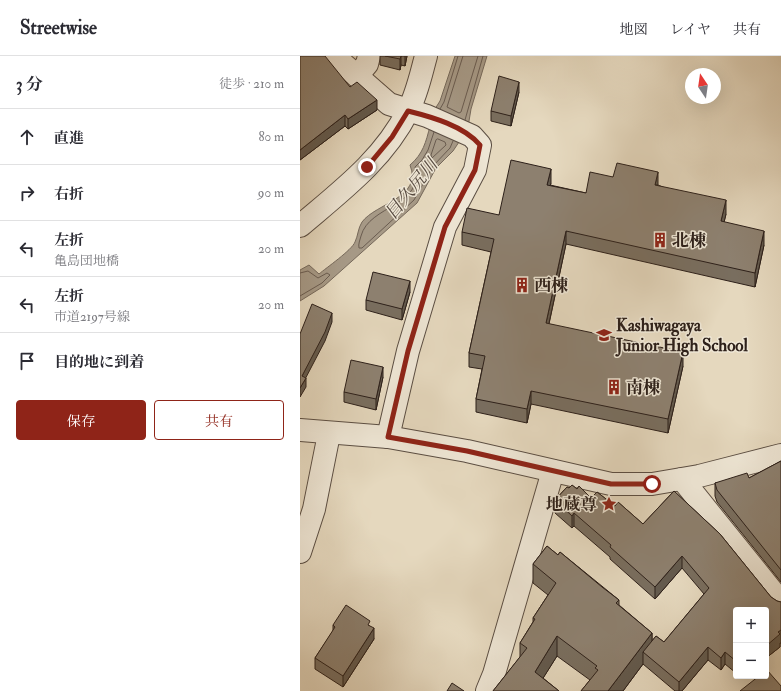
<!DOCTYPE html>
<html lang="ja">
<head>
<meta charset="utf-8">
<style>
	:root { --surface:#fff; --page:#f7f7f7; --text:#2b2b33; --muted:#7c7c81; --line:#e1e1e2; --accent:#8f2418 }
	body { margin:0; font-family:"IM FELL Double Pica","Noto Serif JP",serif; background:var(--page); color:var(--text) }
	.controls { position:absolute; right:12px; bottom:12px; display:grid; overflow:hidden; border-radius:4px; box-shadow:0 4px 16px #0002 }
	.controls button { width:36px; height:36px; display:grid; place-items:center; padding:0; border:0; border-bottom:1px solid var(--line); background:var(--surface); color:var(--text); font:20px sans-serif }
	.compass { position:absolute; left:385px; top:12px; width:36px; height:36px; border-radius:50%; background:var(--surface); box-shadow:0 4px 16px #0002; rotate:347deg }
	.stop { position:absolute; width:12px; height:12px; margin:-9px; border:3px solid #8f2418; border-radius:50%; background:#fff }
	.stop.end { background:#8f2418; border-color:#fff; box-shadow:0 1px 4px #0008 }
	.list { margin:0; padding:0; list-style:none }
	h2 { display:flex; justify-content:space-between; align-items:center; height:52px; margin:0; padding:0 16px; font-size:17px }
	h2 small { font-size:13px; font-weight:400; color:var(--muted) }
	.list li { display:grid; grid-template-columns:26px 1fr auto; gap:12px; align-items:center; box-sizing:border-box; height:56px; padding:0 16px; border-top:1px solid var(--line) }
	.list b { display:block; font-size:15px; white-space:nowrap }
	.list p { margin:0; font-size:13px; white-space:nowrap; color:var(--muted) }
	.list em { font-size:13px; font-style:normal; color:var(--muted) }
	.actions { display:flex; gap:8px; padding:12px 16px }
	.actions a { flex:1; padding:9px 0; border:1px solid var(--accent); border-radius:4px; text-align:center; font-size:14px; color:var(--accent) }
	.actions .main { background:var(--accent); color:#fff }
	.icon { flex:none; width:22px; height:22px; fill:none; stroke:currentColor; stroke-width:2; stroke-linecap:round; stroke-linejoin:round }
	.map { position:relative; flex:none; width:481px; height:635px; overflow:hidden }
	header { display:flex; align-items:center; gap:24px; box-sizing:border-box; height:56px; padding:0 20px; background:var(--surface); border-bottom:1px solid var(--line) }
	header strong { font-size:19px }
	nav { display:flex; gap:22px; margin-inline-start:auto; font-size:14px }
	main { display:flex }
	aside { flex:1; background:var(--surface) }
	.map>svg:first-child { display:block }
	.water { fill:#a69986; stroke:#76695b }
	.lines { fill:none; stroke-linecap:round; stroke-linejoin:round }
	.shore { stroke:#6a5c50; stroke-width:1 }
	.minor-casing { stroke:#5b4e43; stroke-width:24 }
	.minor { stroke:#eee6d5; stroke-width:22 }
	.wall { fill:#796e5f; stroke:#2d201a }
	.shaded-wall { fill:#635a4e; stroke:#2d201a }
	.building { fill:#8d806f; stroke:#2d201a }
	.route { stroke:#8f2418; stroke-width:5 }
	.labels { text-anchor:middle; stroke-width:3; stroke-linejoin:round; paint-order:stroke }
	.poi-label { font-size:17px; font-weight:bold; fill:#2d201a; stroke:#eee6d5; text-anchor:start }
	.water-label { font-size:18px; font-style:italic; fill:#574a40; stroke:#eee6d5 }
</style>
</head>
<body>
<header>
<strong>Streetwise</strong>
<nav><a>地図</a><a>レイヤ</a><a>共有</a></nav>
</header>
<main>
<aside>
<h2>3 分<small>徒歩 · 210 m</small></h2>
<ul class="list">
<li><svg class="icon" aria-label="ahead" viewBox="0 0 24 24"><path d="M12 20V5M6 11l6-6 6 6"/></svg><div><b>直進</b></div><em>80 m</em></li>
<li><svg class="icon" aria-label="right" viewBox="0 0 24 24"><path d="M7 20v-9h11M14 6l5 5-5 5"/></svg><div><b>右折</b></div><em>90 m</em></li>
<li><svg class="icon" aria-label="left" viewBox="0 0 24 24"><path d="M17 20v-9H6M10 6l-5 5 5 5"/></svg><div><b>左折</b><p>亀島団地橋</p></div><em>20 m</em></li>
<li><svg class="icon" aria-label="left" viewBox="0 0 24 24"><path d="M17 20v-9H6M10 6l-5 5 5 5"/></svg><div><b>左折</b><p>市道2197号線</p></div><em>20 m</em></li>
<li><svg class="icon" aria-label="arrive" viewBox="0 0 24 24"><path d="M6 21V4h12l-3 4 3 4H6"/></svg><div><b>目的地に到着</b></div></li>
</ul>
<div class="actions"><a class="main">保存</a><a>共有</a></div>
</aside>
<div class="map">
<svg width="481" height="635" viewBox="0 0 481 635">
	<rect width="100%" height="100%" fill="#e5d8be"/>
	<filter id="stains"><feTurbulence type="fractalNoise" baseFrequency=".005" numOctaves="4"/><feColorMatrix values="0 0 0 0 .2 0 0 0 0 .09 0 0 0 0 .02 0 0 0 .5 -.17"/></filter>
	<radialGradient id="worn" r=".72"><stop offset=".6" stop-color="#630" stop-opacity="0"/><stop offset="1" stop-color="#630" stop-opacity=".3"/></radialGradient>
	<!-- water -->
	<g class="water">
		<polygon points="155,0 187,0 171,53 168,71 133,56 140,45"/>
		<path d="M130 70 161 83 153 95 136 112 117 147 24 230 0 245V214L9 209 19 218C26 212 52 194 55 186 58 180 58 172 62 166 76 147 123 142 110 109 123 98 126 86 130 70Z"/>
	</g>
	<g class="lines">
		<!-- shore -->
		<g class="shore">
			<polyline points="163,0 147,51 159,57 161,56 178,0"/>
			<polyline points="140,53 144,46 158,0"/>
			<polyline points="165,64 183,0"/>
			<path d="M134 76 128 94 122 104 115 111C125 150 69 149 61 180 60 184 58 188 59 192H62L114 144 133 110 150 92 153 85"/>
			<polygon points="138,83 145,86 146,89 132,102 131,99 136,84"/>
			<polyline points="0,217 8,215 18,222 27,217 30,219 22,227 0,240"/>
		</g>
		<!-- minor casing -->
		<g class="minor-casing">
			<g id="minor">
				<polyline points="34,0 89,48 127,60 172,80 180,89 175,114 145,171 108,295 88,381"/>
				<polyline points="57,20 67,8 69,0"/>
				<path d="M0 170C41 135 83 104 108 55 117 38 121 18 126 0"/>
				<polyline points="0,374 88,381 167,395 311,428 352,428 399,420 481,399"/>
				<polyline points="382,423 481,546"/>
				<polyline points="0,496 14,453 29,378"/>
				<polyline points="187,635 194,618 253,415"/>
			</g>
		</g>
		<!-- minor -->
		<use href="#minor" class="minor"/>
	</g>
	<!-- wall -->
	<g class="wall">
		<polygon points="80,0 107,0 105,10 101,9 100,14 80,9"/>
		<polygon points="50,31 77,54 48,73 45,70 0,104"/>
		<polygon points="219,36 211,70 191,65 191,55"/>
		<polygon points="313,121 358,129 426,158 424,166 464,189 455,231 266,188 249,268 383,310 368,377 231,348 227,367 176,356 176,343 182,313 169,311 169,297 191,196 162,189 162,176 199,159 251,127 250,129 286,137"/>
		<polygon points="110,236 102,264 66,254 66,244"/>
		<polygon points="83,321 76,354 44,346 44,336"/>
		<polygon points="481,405 481,526 417,446 415,440 415,427 449,422"/>
		<polygon points="272,429 277,433 279,430 291,442 297,436 315,450 318,446 343,468 374,435 420,478 471,541 477,545 481,546 481,587 480,587 480,591 466,602 466,554 436,554 436,617 425,608 421,614 408,604 382,635 375,635 343,608 323,635 281,635 290,624 257,600 243,622 259,635 193,635 220,601 220,587 233,566 233,562 248,539 233,527 233,508 247,490 258,499 260,496 319,544 319,549 352,577 352,585 356,580 364,586 404,538 382,512 355,543 310,503 310,501 274,470 272,472 255,457 255,444 267,431 269,432"/>
		<polygon points="33,569 70,570 74,583 43,631 15,613 15,602 33,575"/>
	</g>
	<!-- shaded-wall -->
	<g class="shaded-wall">
		<polygon points="101,0 101,9 100,14 100,3"/>
		<polygon points="105,0 107,0 105,10"/>
		<polygon points="219,26 219,36 211,70 211,60"/>
		<polygon points="77,44 77,54 48,73 48,63"/>
		<polygon points="45,59 45,70 0,104 0,94"/>
		<polygon points="251,113 251,127 247,143 247,129"/>
		<polygon points="358,116 358,129 355,129"/>
		<polygon points="426,144 426,158 421,179 421,165"/>
		<polygon points="266,175 266,188 246,281 246,267"/>
		<polygon points="464,175 464,189 455,231 455,217"/>
		<polygon points="110,225 110,236 102,264 102,253"/>
		<polygon points="32,257 32,266 25,285 2,329 2,320"/>
		<polygon points="383,296 383,310 368,377 368,363"/>
		<polygon points="83,311 83,321 76,354 76,343"/>
		<polygon points="6,322 6,331 0,341 0,332"/>
		<polygon points="231,335 231,348 227,367 227,353"/>
		<polygon points="274,457 274,470 272,472 272,460"/>
		<polygon points="382,500 382,512 355,543 355,531"/>
		<polygon points="74,572 74,583 43,631 43,620"/>
		<polygon points="481,574 481,587 480,587 480,591 466,602 466,590 478,576"/>
		<polygon points="352,577 352,596 343,596 343,608 323,635 308,635"/>
		<polygon points="257,580 257,600 235,635 235,616"/>
		<polygon points="408,591 408,604 382,635 379,635 379,626"/>
		<polygon points="425,596 425,608 421,614 421,602"/>
	</g>
	<!-- building -->
	<g class="building">
		<polygon points="0,0 25,0 50,31 57,26 77,44 48,63 45,59 0,94"/>
		<polygon points="85,0 101,0 100,3"/>
		<polygon points="199,20 219,26 211,60 191,55"/>
		<polygon points="211,104 251,113 247,129 286,137 290,116 313,121 317,107 358,116 355,129 426,144 421,165 464,175 455,217 266,175 246,267 383,296 368,363 231,335 227,353 176,343 185,300 169,297 194,183 162,176 167,152 199,159"/>
		<polygon points="73,216 110,225 102,253 66,244"/>
		<polygon points="12,248 32,257 25,276 2,320 6,322 0,332 0,278"/>
		<polygon points="51,304 83,311 76,343 44,336"/>
		<polygon points="481,405 481,514 417,434 415,427 447,417 449,422"/>
		<polygon points="272,429 277,433 279,430 291,442 297,436 315,450 318,446 343,468 374,435 420,478 471,541 477,545 481,546 481,574 478,576 480,578 466,590 466,554 436,554 436,605 425,596 421,602 408,591 379,626 343,596 356,580 364,586 409,532 382,500 355,531 310,491 311,489 274,457 272,460 255,444 267,431 269,432"/>
		<polygon points="247,490 258,499 260,496 302,531 319,544 316,547 352,577 308,635 281,635 298,614 295,612 297,610 257,580 235,616 259,635 193,635 227,592 220,587 235,563 233,562 256,527 233,508"/>
		<polygon points="46,549 70,565 68,569 74,572 43,620 15,602 35,571 33,569"/>
		<polygon points="467,614 481,630 481,635 440,635 459,620 466,620 466,615"/>
		<polygon points="152,627 164,635 147,635"/>
	</g>
	<g class="lines">
		<!-- route -->
		<path class="route" d="M67 111 92 81 108 55C132 61 164 70 180 89L175 114 145 171 108 295 88 381 167 395 311 428H352"/>
	</g>
	<!-- icons -->
	<defs>
		<g id="building-bare" transform="scale(1.2)"><path d="M-4-6H4V6H1V3H-1V6H-4ZM-2.5-4.3h1.7v1.8h-1.7ZM.8-4.3h1.7v1.8H.8ZM-2.5-1h1.7V.8h-1.7ZM.8-1h1.7V.8H.8Z" fill="#8f2418" stroke="#eee6d5" stroke-width="2.5" paint-order="stroke"/></g>
		<g id="school-bare" transform="scale(1.2)"><path d="M0-5L7-2L0 1L-7-2ZM-4 1L0 2.5L4 1V4Q0 6-4 4Z" fill="#8f2418" stroke="#eee6d5" stroke-width="2.5" paint-order="stroke"/></g>
		<g id="sight-bare" transform="scale(1.2)"><path d="M0-6L1.8-2.2L6-1.7L2.9 1.2L3.7 5.4L0 3.3L-3.7 5.4L-2.9 1.2L-6-1.7L-1.8-2.2Z" fill="#8f2418" stroke="#eee6d5" stroke-width="2.5" paint-order="stroke"/></g>
	</defs>
	<g fill-rule="evenodd">
		<use href="#building-bare" x="360" y="184"/>
		<use href="#building-bare" x="222" y="229"/>
		<use href="#school-bare" x="304" y="279"/>
		<use href="#building-bare" x="314" y="331"/>
		<use href="#sight-bare" x="309" y="448"/>
	</g>
	<g class="labels">
		<!-- poi labels -->
		<g class="poi-label">
			<text x="372" y="190">北棟</text>
			<text x="234" y="235">西棟</text>
			<text x="316" y="275">Kashiwagaya<tspan x="316" dy="20">Junior High School</tspan></text>
			<text x="326" y="337">南棟</text>
			<text x="297" y="454" text-anchor="end">地蔵尊</text>
		</g>
		<!-- water labels -->
		<g class="water-label">
			<text transform="translate(111 133) rotate(-51)" y="6">目久尻川</text>
		</g>
	</g>
	<rect width="100%" height="100%" filter="url(#stains)"/>
	<rect width="100%" height="100%" fill="url(#worn)"/>
</svg>
<div class="controls">
<button>+</button>
<button>−</button>
</div>
<svg class="compass" viewBox="-18 -18 36 36"><path d="M0-13l5 13h-10z" fill="#e53935"/><path d="M0 13l5-13h-10z" fill="#7c7c81"/></svg>
<div class="stop" style="left:352px;top:428px"></div>
<div class="stop end" style="left:67px;top:111px"></div>
</div>
</main>
</body>
</html>
